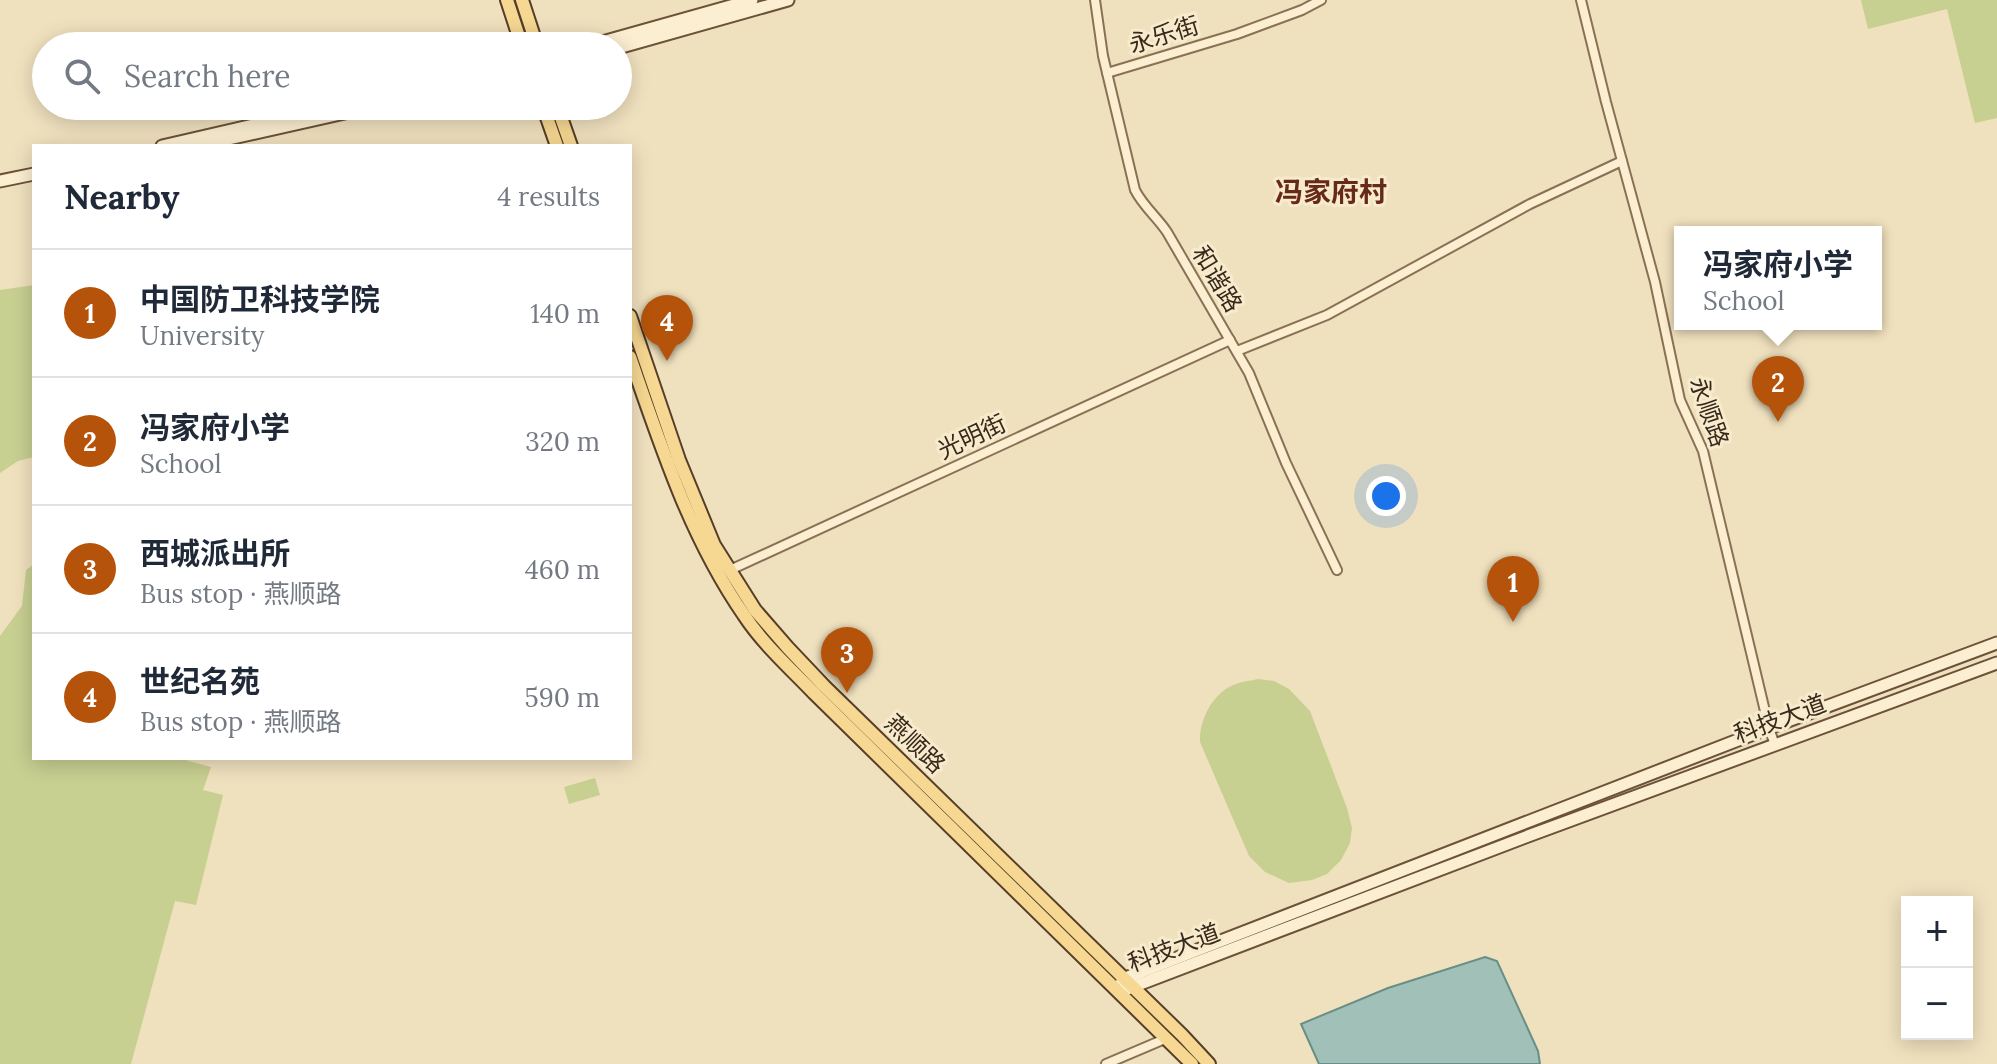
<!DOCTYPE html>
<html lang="en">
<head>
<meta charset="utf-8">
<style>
	:root { --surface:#fff; --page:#f6f6f7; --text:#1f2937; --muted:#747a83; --line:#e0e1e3; --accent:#b45309 }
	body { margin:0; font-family:Lora,"Noto Sans SC",serif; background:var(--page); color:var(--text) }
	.controls { position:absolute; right:24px; bottom:24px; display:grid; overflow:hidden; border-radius:0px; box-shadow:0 4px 20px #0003 }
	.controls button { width:72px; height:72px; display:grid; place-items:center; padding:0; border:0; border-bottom:2px solid var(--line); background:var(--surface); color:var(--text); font:40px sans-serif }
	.you { position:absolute; left:1386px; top:496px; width:28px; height:28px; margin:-20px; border:6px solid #fff; border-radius:50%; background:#1a73e8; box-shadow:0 0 0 12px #1a73e833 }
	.badge { display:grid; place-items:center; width:52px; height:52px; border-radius:50%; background:var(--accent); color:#fff; font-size:26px; font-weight:700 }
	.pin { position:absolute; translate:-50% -66px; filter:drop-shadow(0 2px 4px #0008) }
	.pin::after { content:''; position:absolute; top:42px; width:28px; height:24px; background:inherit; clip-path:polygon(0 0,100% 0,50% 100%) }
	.popup { position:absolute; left:1674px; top:226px; width:208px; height:104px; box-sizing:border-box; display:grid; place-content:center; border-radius:0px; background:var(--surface); filter:drop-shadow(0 2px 6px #0005); font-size:26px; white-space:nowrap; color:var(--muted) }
	.popup b { font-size:30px; color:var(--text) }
	.popup::after { content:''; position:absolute; left:50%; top:100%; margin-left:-16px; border:16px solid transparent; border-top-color:var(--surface) }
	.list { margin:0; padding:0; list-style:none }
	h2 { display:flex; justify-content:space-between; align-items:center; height:104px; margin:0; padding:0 32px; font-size:34px }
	h2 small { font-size:26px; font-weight:400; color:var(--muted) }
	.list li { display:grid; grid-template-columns:52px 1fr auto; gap:24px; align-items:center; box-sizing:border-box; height:128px; padding:0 32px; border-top:2px solid var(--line) }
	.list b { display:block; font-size:30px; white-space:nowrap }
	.list p { margin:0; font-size:26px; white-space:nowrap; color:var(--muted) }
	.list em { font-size:26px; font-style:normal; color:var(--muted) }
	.icon { flex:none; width:44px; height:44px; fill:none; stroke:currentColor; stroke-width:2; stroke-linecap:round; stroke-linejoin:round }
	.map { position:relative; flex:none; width:1997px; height:1064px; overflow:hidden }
	.search { position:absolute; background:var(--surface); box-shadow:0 4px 20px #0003; left:32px; top:32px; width:600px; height:88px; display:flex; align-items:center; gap:20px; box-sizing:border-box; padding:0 28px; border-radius:44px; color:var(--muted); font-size:30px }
	.panel { position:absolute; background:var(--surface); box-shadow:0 4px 20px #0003; left:32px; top:144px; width:600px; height:616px; border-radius:0px }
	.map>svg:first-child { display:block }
	.green { fill:#c7cf91 }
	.water { fill:#a1c1b8; stroke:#688f86; stroke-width:2 }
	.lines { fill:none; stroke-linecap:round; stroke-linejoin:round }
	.street-casing { stroke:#897155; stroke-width:12 }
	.secondary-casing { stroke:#6b5239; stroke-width:15 }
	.primary-casing { stroke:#563f2a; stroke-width:16 }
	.street { stroke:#fbeed1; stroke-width:8 }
	.secondary { stroke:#fbeed1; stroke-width:11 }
	.primary { stroke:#f7d892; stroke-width:12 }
	.labels { text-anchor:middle; stroke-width:6; stroke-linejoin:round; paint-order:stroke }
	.street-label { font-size:24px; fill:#38291b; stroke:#f7ebcd }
	.quarter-label { font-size:28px; font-weight:bold; fill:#672918; stroke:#f7ebcd }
</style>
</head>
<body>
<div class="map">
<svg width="1997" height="1064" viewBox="0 0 1997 1064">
	<rect width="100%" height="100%" fill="#f0e1be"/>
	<!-- green -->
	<g class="green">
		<polygon points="1861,0 1997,0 1997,118 1975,123 1947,9 1868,29"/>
		<polygon points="34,285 34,457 18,461 0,473 0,290"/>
		<polygon points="34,564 34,758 178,758 211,767 203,790 223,795 196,905 175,901 131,1064 0,1064 0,636 22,606 26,570"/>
		<path d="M1258 679 1274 681 1289 689 1310 711 1347 808 1352 828 1350 843 1341 860 1327 874 1312 880 1289 883 1265 872 1249 856 1200 742C1199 721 1212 695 1231 686 1239 682 1249 681 1258 679Z"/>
		<polygon points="595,778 600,795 569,804 564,787"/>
	</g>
	<!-- water -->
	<polygon class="water" points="1485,957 1497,961 1538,1051 1540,1064 1319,1064 1301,1024 1388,988"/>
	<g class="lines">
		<!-- street casing -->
		<g class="street-casing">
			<g id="street">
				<path d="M1095 0 1103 56 1135 190C1143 206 1157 217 1167 232L1249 373 1286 463 1337 570"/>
				<polyline points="1581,0 1606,102 1655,282 1680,400 1703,451 1769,728 1775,745"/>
				<polyline points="1107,73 1237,34 1302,10 1321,0"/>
				<polyline points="1237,351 1327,315 1530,204 1622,161"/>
				<polyline points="730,570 1230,340"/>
				<polyline points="1106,1064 1167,1038"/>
			</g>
		</g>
		<!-- secondary casing -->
		<g class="secondary-casing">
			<g id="secondary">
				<polyline points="588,46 752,0"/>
				<polyline points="618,48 788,0"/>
				<polyline points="162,146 337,106"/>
				<polyline points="197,146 376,106"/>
				<polyline points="0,181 34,174"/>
				<polyline points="1120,986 1123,979 1769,728 1997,643"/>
				<polyline points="1127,989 1528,836 1997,663"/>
			</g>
		</g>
		<!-- primary casing -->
		<g class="primary-casing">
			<g id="primary">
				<polyline points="507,0 522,46"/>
				<polyline points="522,0 537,46"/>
				<polyline points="543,106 557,146"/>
				<polyline points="557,106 571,146"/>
				<polyline points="630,316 679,460 714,545 755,610 788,648 824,686 1182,1035 1209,1064"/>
				<path d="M630 357C661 446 690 537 744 615 763 644 790 668 814 693L1192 1064"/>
			</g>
		</g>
		<!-- street -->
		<use href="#street" class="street"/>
		<!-- secondary -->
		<use href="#secondary" class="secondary"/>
		<!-- primary -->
		<use href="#primary" class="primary"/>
	</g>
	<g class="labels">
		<!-- street labels -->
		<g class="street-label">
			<text transform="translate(1164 35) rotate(-17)" y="8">永乐街</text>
			<text transform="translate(1217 279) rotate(59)" y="8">和谐路</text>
			<text transform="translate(1709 412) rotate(71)" y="8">永顺路</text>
			<text transform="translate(972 437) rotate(-25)" y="8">光明街</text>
			<text transform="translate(1780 719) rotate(-20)" y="8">科技大道</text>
			<text transform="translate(915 744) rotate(44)" y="8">燕顺路</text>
			<text transform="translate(1174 948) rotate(-20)" y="8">科技大道</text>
		</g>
		<!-- quarter labels -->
		<g class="quarter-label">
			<text x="1331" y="202">冯家府村</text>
		</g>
	</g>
</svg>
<div class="controls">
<button>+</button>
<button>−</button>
</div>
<div class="you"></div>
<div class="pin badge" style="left:1513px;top:622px">1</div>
<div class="pin badge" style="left:1778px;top:422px">2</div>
<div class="popup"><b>冯家府小学</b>School</div>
<div class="pin badge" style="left:847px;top:693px">3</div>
<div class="pin badge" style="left:667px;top:361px">4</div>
<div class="search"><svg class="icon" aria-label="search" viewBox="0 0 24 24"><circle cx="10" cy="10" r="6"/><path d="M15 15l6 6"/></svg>Search here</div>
<section class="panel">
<h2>Nearby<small>4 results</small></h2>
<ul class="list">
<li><span class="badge">1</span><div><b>中国防卫科技学院</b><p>University</p></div><em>140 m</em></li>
<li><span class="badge">2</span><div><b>冯家府小学</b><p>School</p></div><em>320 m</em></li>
<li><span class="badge">3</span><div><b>西城派出所</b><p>Bus stop · 燕顺路</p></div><em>460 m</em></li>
<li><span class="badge">4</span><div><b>世纪名苑</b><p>Bus stop · 燕顺路</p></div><em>590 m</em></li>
</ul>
</section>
</div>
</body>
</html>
